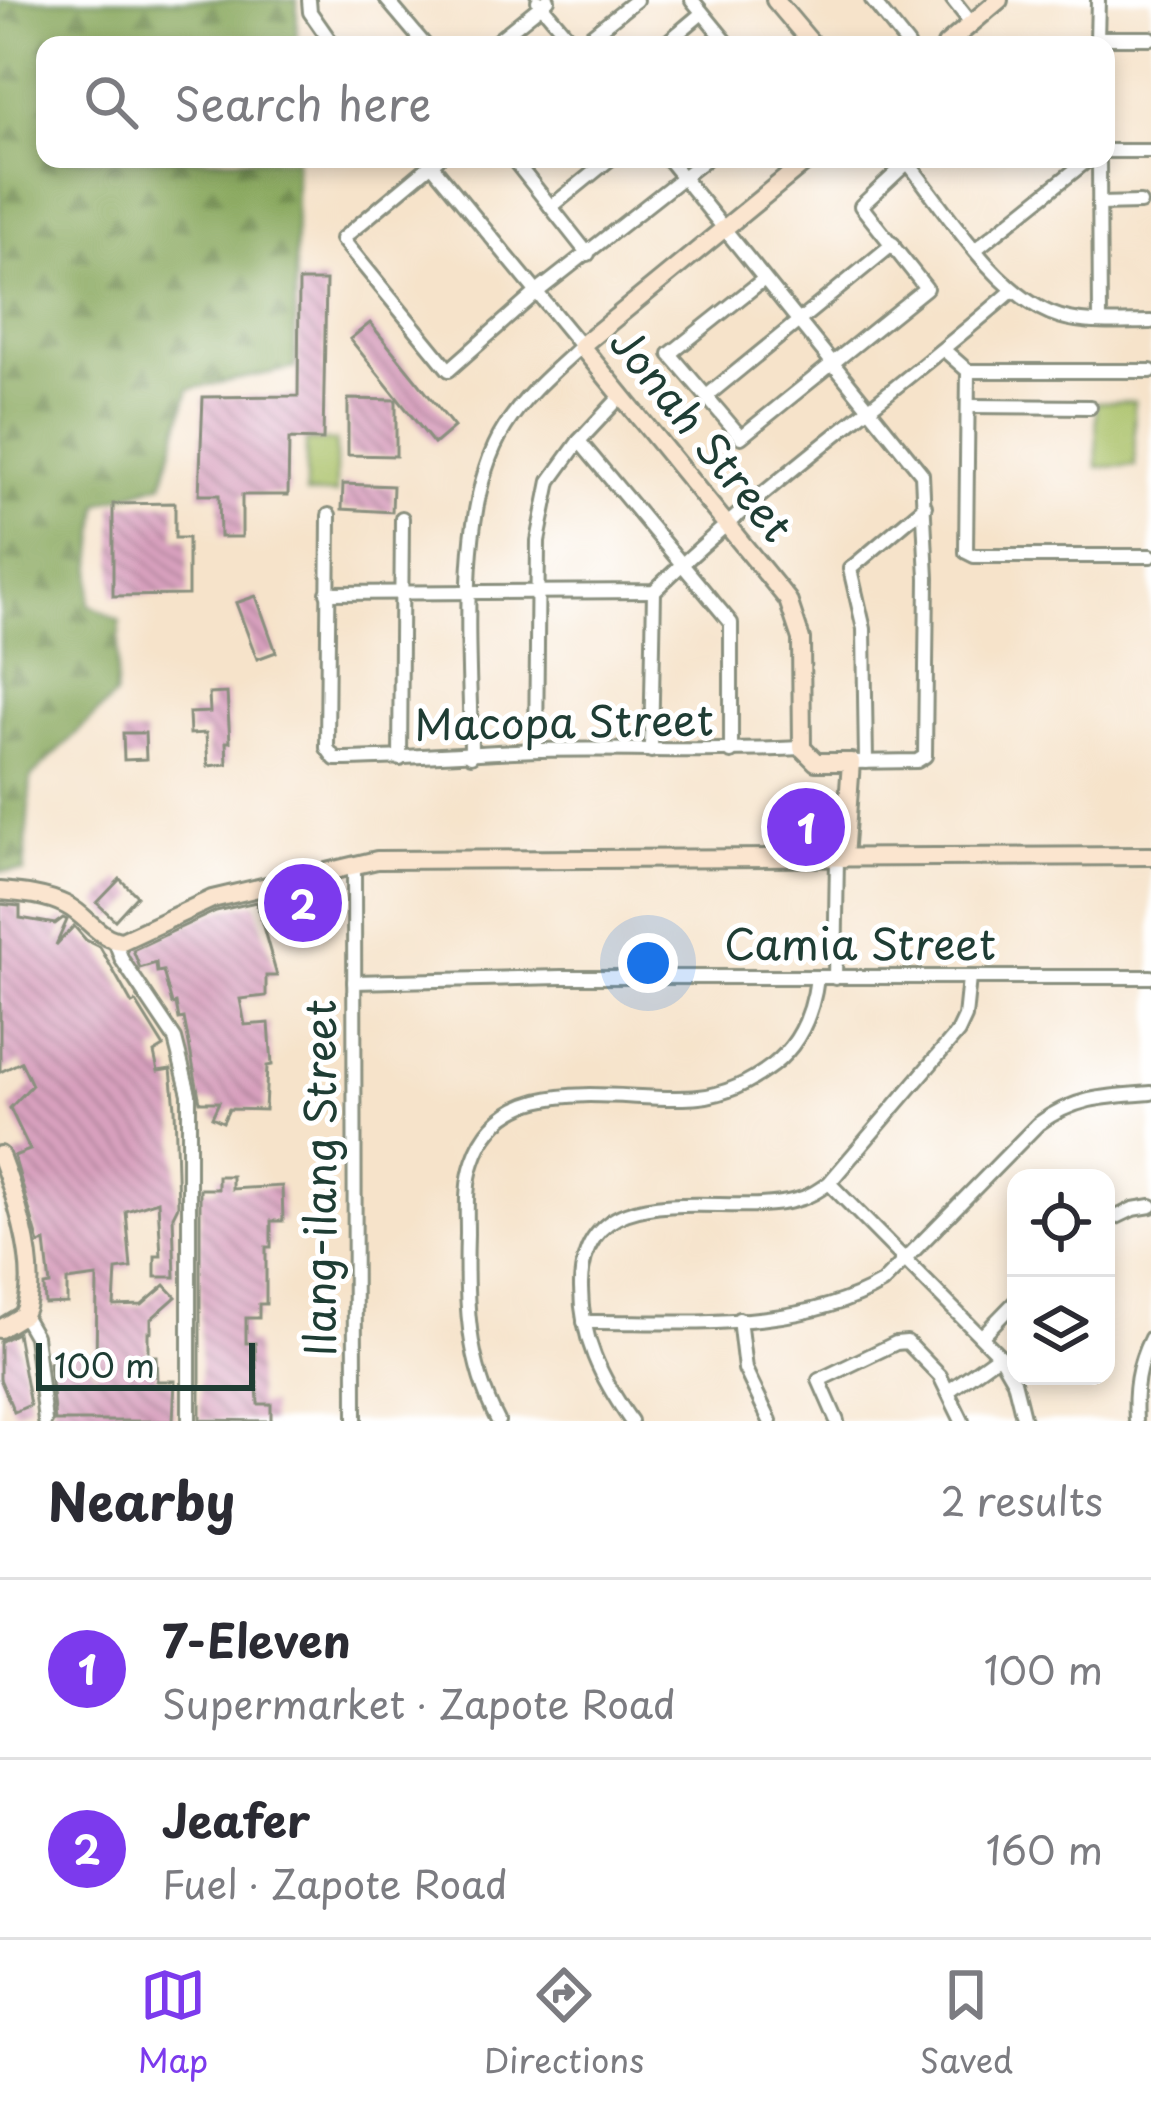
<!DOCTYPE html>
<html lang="en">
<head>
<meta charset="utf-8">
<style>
	:root { --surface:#fff; --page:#f7f7f7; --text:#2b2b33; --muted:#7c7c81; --line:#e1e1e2; --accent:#7c3aed }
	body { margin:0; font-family:"Playpen Sans",sans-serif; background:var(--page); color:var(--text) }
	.controls { position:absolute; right:36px; bottom:36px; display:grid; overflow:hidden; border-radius:24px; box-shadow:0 6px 18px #0003 }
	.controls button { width:108px; height:108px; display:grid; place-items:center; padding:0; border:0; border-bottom:3px solid var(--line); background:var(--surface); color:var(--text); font:60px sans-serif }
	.scale { position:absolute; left:36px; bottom:30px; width:219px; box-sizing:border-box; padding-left:12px; border:6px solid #1f3d34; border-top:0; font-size:33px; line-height:42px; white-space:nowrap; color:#1f3d34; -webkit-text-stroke:9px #fff; paint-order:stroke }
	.you { position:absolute; left:648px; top:963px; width:42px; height:42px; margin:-30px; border:9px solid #fff; border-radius:50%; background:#1a73e8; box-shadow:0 0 0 18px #1a73e833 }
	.badge { display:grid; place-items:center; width:78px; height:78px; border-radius:50%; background:var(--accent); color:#fff; font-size:39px; font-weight:700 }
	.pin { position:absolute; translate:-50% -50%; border:6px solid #fff; box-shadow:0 3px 12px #0006 }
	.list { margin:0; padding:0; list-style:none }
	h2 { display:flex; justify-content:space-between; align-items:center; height:156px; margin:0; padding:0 48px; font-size:51px }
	h2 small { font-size:39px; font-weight:400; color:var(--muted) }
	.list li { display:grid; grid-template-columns:78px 1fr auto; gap:36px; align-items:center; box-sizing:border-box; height:180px; padding:0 48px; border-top:3px solid var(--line) }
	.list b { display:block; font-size:45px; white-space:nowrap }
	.list p { margin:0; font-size:39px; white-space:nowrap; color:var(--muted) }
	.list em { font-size:39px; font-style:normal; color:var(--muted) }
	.icon { flex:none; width:66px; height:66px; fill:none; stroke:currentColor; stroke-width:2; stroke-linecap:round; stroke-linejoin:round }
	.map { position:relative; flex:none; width:1151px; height:1421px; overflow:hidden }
	.search { position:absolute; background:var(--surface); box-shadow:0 6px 18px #0003; left:36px; right:36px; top:36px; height:132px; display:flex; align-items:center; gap:30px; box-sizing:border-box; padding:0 42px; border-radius:24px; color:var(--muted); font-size:45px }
	.sheet { height:516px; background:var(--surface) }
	nav { display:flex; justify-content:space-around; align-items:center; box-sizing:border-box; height:168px; border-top:3px solid var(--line); background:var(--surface); font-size:33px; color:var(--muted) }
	nav a { display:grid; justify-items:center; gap:6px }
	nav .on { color:var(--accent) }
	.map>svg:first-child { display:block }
	.forest { fill:url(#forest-firs); stroke:#527247; stroke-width:3 }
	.park { fill:#a8c065; stroke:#647e4c; stroke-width:3 }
	.building { fill:url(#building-back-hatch) }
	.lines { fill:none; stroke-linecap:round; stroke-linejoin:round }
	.street-casing { stroke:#8a907f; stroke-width:18 }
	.secondary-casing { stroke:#8a907f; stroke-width:22 }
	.street { stroke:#fff; stroke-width:12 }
	.secondary { stroke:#fbe5cf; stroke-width:16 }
	.labels { text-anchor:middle; stroke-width:10; stroke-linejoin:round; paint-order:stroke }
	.street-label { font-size:42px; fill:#1f3d34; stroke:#fff }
</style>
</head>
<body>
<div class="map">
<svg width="1151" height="1421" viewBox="0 0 1151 1421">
	<defs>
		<pattern id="forest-firs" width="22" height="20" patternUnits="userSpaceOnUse" patternTransform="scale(3)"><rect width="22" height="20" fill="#86a65a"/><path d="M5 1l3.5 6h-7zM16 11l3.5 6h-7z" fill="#6d884b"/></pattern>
		<pattern id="building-back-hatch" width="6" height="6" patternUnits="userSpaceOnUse" patternTransform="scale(3)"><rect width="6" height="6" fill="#d8a0be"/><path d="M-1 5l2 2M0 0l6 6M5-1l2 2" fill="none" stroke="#af849b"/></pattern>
	</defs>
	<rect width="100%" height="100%" fill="#fff"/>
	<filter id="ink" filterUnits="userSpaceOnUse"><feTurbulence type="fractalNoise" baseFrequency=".00833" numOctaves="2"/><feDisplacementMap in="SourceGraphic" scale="24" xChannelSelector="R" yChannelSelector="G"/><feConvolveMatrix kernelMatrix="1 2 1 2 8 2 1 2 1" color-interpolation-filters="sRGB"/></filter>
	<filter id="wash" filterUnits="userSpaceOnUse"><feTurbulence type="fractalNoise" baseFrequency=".004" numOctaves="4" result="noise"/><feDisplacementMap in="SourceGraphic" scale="48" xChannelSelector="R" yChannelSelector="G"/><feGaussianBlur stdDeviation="2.7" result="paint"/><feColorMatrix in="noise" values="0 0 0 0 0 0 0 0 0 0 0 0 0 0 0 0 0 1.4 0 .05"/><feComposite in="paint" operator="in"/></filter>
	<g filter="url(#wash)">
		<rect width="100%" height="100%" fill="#f6e3ca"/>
		<!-- forest -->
		<polygon class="forest" points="0,0 297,0 297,45 45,45 45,159 296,159 295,368 189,389 163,483 99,504 89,604 120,621 115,696 31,777 24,872 0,871"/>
		<!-- park -->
		<g class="park">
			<polygon points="1134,401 1135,466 1097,467 1096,402"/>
			<rect x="306" y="441" width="30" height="53"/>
		</g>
		<g id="blocks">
			<!-- building -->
			<g class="building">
				<polygon points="299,281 326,281 323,440 289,439 288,495 242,495 242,537 220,537 219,495 199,495 203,397 298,396"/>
				<polygon points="370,323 454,427 434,444 350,339"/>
				<polygon points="348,399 396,400 396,456 348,455"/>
				<polygon points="343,484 393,486 392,512 342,509"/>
				<polygon points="175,503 175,538 188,538 188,595 113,596 113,504"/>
				<polygon points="256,596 276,652 257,659 236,603"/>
				<polygon points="227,693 230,742 226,742 227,764 208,766 206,733 190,734 189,713 210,712 209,694"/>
				<polygon points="123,733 145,733 146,759 124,760"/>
				<polygon points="120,879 137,896 115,920 97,903"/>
				<polygon points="256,902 277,976 266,976 266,996 240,999 245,1025 269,1023 272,1065 267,1066 265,1110 229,1109 223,1122 212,1117 219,1102 200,1102 184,1018 179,1019 176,1003 172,1004 163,971 157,972 156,963 140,968 133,950 216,911"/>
				<polygon points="0,904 20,906 20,918 55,924 63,918 67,920 56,945 74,926 86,940 100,947 132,1004 136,1002 164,1047 154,1053 158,1071 171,1069 175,1108 178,1206 173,1216 175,1277 155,1277 155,1256 161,1256 158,1201 126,1211 131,1268 116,1270 114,1306 142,1305 165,1285 176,1297 151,1319 151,1332 148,1332 148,1356 156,1356 157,1381 175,1381 173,1421 55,1421 49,1363 81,1348 96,1376 97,1277 67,1281 67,1303 45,1304 44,1286 50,1285 45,1242 39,1244 14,1156 30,1150 10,1108 32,1085 21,1062 0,1072"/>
				<polygon points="218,1176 232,1176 232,1189 282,1186 283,1221 271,1221 271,1247 266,1247 266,1304 259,1304 259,1318 246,1318 246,1343 255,1343 258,1404 271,1404 271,1421 200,1420 200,1189 218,1189"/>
				<polygon points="17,1333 30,1405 14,1412 0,1379 0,1342"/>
			</g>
		</g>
	</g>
	<g filter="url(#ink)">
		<use href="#blocks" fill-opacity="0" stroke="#8a907f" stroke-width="3"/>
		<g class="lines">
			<!-- street casing -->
			<g class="street-casing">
				<g id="street">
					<polyline points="309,0 310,12 333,45"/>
					<polyline points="387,0 425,45"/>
					<polyline points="692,0 729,45"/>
					<polyline points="872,0 908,45"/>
					<polyline points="953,0 972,24"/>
					<polyline points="538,1 575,45"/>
					<polyline points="1097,38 1151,38"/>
					<polyline points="1097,41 1098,0"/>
					<polyline points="492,45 548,0"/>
					<polyline points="579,45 636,0"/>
					<polyline points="664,45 702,13"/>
					<polyline points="1106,151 1151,151"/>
					<path d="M427 159 581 346C554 371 525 395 505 427 454 506 471 662 471 756"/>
					<polyline points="438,159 342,239 449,370 537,292 706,159"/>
					<polyline points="513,159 588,254"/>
					<polyline points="668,159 922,474 927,578 925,756 917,761 851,762"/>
					<path d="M905 159C944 207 992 289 1050 313 1081 326 1118 322 1151 322"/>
					<polyline points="1099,159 1100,322"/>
					<polyline points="1099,204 1140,203"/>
					<polyline points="551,207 610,159"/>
					<polyline points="976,249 1089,159"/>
					<polyline points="764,279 670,354 741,437 926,288 861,206 908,162"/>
					<polyline points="944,350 968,371 1151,371"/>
					<polyline points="968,371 966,552 974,556 1151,556"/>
					<polyline points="708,395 893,244"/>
					<polyline points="968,406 1090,407"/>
					<polyline points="579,441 731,623 731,752"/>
					<path d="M329 515 327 748 335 759C404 759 472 752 541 750 628 748 715 753 802 748"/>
					<path d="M327 593 654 591C766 482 895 393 1012 291"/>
					<polyline points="536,750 538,541 550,481 579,441 622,395"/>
					<polyline points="651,751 654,591"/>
					<polyline points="400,759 402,518"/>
					<polyline points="866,762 864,629 850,569 925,506"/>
					<polyline points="354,864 355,1421"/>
					<polyline points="115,941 122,960 175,1039 189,1094 189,1421"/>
					<polyline points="835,978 837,858"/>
					<polyline points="354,982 562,977 1151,977"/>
					<polyline points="829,1183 999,1355 1014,1381 1024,1421"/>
					<polyline points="1106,1222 1133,1209 1151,1206"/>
					<polyline points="23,1315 35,1336 45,1421"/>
					<polyline points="739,1319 745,1369 770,1421"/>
					<path d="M584 1322C680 1321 796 1333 882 1283L1038 1124C1074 1097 1107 1096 1151 1093"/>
					<polyline points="982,1336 1016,1301"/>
					<polyline points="950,1390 999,1355"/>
					<path d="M498 1421C467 1362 465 1300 467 1234 467 1211 465 1185 473 1162 505 1064 624 1105 699 1097 728 1094 751 1082 773 1065 801 1043 813 1012 817 978"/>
					<path d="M631 1421C601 1378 580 1337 581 1284 585 1168 725 1220 796 1200 809 1197 819 1190 829 1183L958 1032 965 1017 969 978"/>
					<polyline points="837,1421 819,1380 896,1343 907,1342 940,1376 962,1421"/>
					<path d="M1136 1421C1134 1390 1137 1366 1151 1338"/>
				</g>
			</g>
			<!-- secondary casing -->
			<g class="secondary-casing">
				<g id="secondary">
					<polyline points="775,0 813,45"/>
					<polyline points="946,45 999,0"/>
					<polyline points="809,159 581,346 788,600 801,639 802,748 816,762 851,762 844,858"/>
					<path d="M0 891C23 893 46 895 66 905 88 916 98 939 122 941L212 899 377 860 1151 856"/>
					<path d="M0 1155C15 1195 42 1275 23 1315L0 1329"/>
				</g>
			</g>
			<!-- street -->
			<use href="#street" class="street"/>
			<!-- secondary -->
			<use href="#secondary" class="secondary"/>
		</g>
	</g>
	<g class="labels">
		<!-- street labels -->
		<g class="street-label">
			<text transform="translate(701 435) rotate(51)" y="15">Jonah Street</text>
			<text transform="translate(564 723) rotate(-1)" y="15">Macopa Street</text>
			<text x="860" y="960">Camia Street</text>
			<text transform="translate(321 1178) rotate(-90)" y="15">Ilang-ilang Street</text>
		</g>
	</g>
</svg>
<div class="controls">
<button><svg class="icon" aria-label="locate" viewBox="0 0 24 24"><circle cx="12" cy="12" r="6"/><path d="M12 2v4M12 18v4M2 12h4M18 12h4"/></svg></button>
<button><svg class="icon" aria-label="layers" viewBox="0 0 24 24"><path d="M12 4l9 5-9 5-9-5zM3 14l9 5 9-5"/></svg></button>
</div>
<div class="scale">100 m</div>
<div class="you"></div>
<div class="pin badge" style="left:806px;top:827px">1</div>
<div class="pin badge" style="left:303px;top:903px">2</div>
<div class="search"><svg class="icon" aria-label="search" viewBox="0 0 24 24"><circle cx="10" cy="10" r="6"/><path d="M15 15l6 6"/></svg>Search here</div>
</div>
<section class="sheet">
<h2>Nearby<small>2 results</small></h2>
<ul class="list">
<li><span class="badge">1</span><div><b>7-Eleven</b><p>Supermarket · Zapote Road</p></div><em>100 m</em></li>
<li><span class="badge">2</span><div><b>Jeafer</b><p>Fuel · Zapote Road</p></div><em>160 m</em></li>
</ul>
</section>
<nav>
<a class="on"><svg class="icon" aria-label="map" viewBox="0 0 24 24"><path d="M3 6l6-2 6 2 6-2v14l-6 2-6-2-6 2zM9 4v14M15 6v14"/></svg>Map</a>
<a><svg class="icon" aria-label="directions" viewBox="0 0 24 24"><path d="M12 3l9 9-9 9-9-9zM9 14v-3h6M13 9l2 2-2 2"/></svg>Directions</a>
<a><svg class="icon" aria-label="saved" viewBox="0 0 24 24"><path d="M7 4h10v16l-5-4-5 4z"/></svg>Saved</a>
</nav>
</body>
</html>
